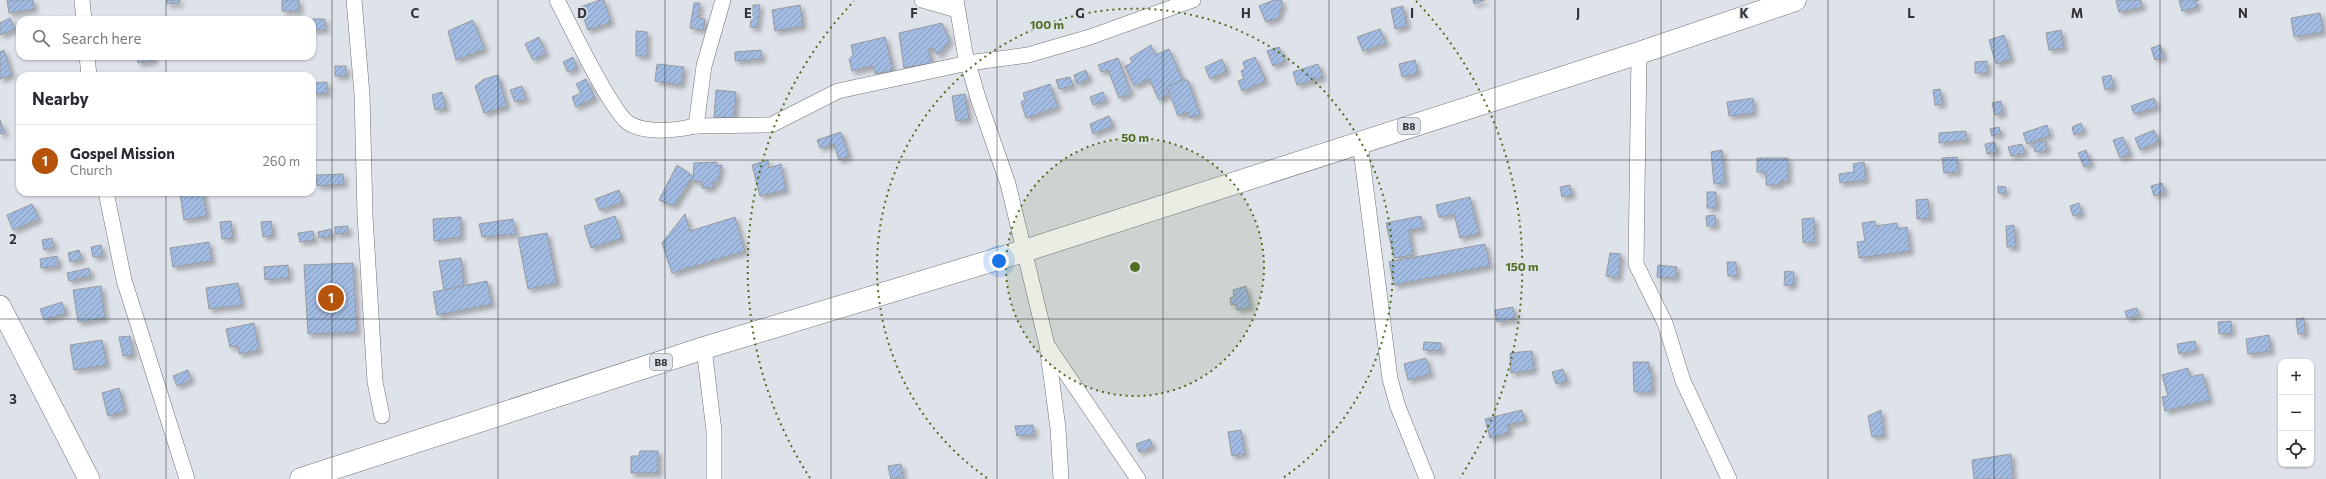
<!DOCTYPE html>
<html lang="en">
<head>
<meta charset="utf-8">
<style>
	:root { --surface:#fff; --page:#f2f2f3; --text:#2b2b33; --muted:#7c7c81; --line:#e1e1e2; --accent:#b45309 }
	body { margin:0; font-family:Commissioner,sans-serif; background:var(--page); color:var(--text) }
	.controls { position:absolute; right:12px; bottom:12px; display:grid; overflow:hidden; border-radius:8px; box-shadow:0 1px 3px #0004 }
	.controls button { width:36px; height:36px; display:grid; place-items:center; padding:0; border:0; border-bottom:1px solid var(--line); background:var(--surface); color:var(--text); font:20px sans-serif }
	.you { position:absolute; left:999px; top:261px; width:14px; height:14px; margin:-10px; border:3px solid #fff; border-radius:50%; background:#1a73e8; box-shadow:0 0 0 6px #1a73e833 }
	.badge { display:grid; place-items:center; width:26px; height:26px; border-radius:50%; background:var(--accent); color:#fff; font-size:13px; font-weight:700 }
	.pin { position:absolute; translate:-50% -50%; border:2px solid #fff; box-shadow:0 1px 4px #0006 }
	.list { margin:0; padding:0; list-style:none }
	h2 { display:flex; justify-content:space-between; align-items:center; height:52px; margin:0; padding:0 16px; font-size:17px }
	h2 small { font-size:13px; font-weight:400; color:var(--muted) }
	.list li { display:grid; grid-template-columns:26px 1fr auto; gap:12px; align-items:center; box-sizing:border-box; height:72px; padding:0 16px; border-top:1px solid var(--line) }
	.list b { display:block; font-size:15px; white-space:nowrap }
	.list p { margin:0; font-size:13px; white-space:nowrap; color:var(--muted) }
	.list em { font-size:13px; font-style:normal; color:var(--muted) }
	.icon { flex:none; width:22px; height:22px; fill:none; stroke:currentColor; stroke-width:2; stroke-linecap:round; stroke-linejoin:round }
	.map { position:relative; flex:none; width:2326px; height:479px; overflow:hidden }
	.search { position:absolute; background:var(--surface); box-shadow:0 1px 3px #0004; left:16px; top:16px; width:300px; height:44px; display:flex; align-items:center; gap:10px; box-sizing:border-box; padding:0 14px; border-radius:12px; color:var(--muted); font-size:15px }
	.panel { position:absolute; background:var(--surface); box-shadow:0 1px 3px #0004; left:16px; top:72px; width:300px; height:124px; border-radius:12px }
	.map>svg:first-child { display:block }
	.building { fill:url(#building-hatch); stroke:#979ba1; filter:url(#shadow) }
	.lines { fill:none; stroke-linecap:round; stroke-linejoin:round }
	.street-casing { stroke:#6e7278; stroke-width:16 }
	.secondary-casing { stroke:#6e7278; stroke-width:22 }
	.highway-casing { stroke:#6e7278; stroke-width:23 }
	.street { stroke:#fff; stroke-width:15 }
	.secondary { stroke:#fff; stroke-width:21 }
	.highway { stroke:#fff; stroke-width:22 }
	.grid { fill:none; stroke:#323336; stroke-width:1; stroke-opacity:0.55 }
	.ring { fill:none; stroke:#516d21; stroke-width:2; stroke-dasharray:2 4 }
	.labels { text-anchor:middle; stroke-width:3; stroke-linejoin:round; paint-order:stroke }
	.shield { fill:#dee2e9; stroke:#66686c; stroke-width:1 }
	.shield-label { font-size:10px; font-weight:bold; fill:#323336 }
	.grid-label { font-size:13px; text-anchor:middle; font-weight:bold; fill:#323336; stroke:#dee2e9; stroke-width:3; stroke-linejoin:round; paint-order:stroke }
	.centre { fill:#516d21; stroke:#dee2e9; stroke-width:2 }
	.ring-label { font-size:12px; text-anchor:middle; font-weight:bold; fill:#516d21; stroke:#dee2e9; stroke-width:3; stroke-linejoin:round; paint-order:stroke }
</style>
</head>
<body>
<div class="map">
<svg width="2326" height="479" viewBox="0 0 2326 479">
	<defs>
		<pattern id="building-hatch" width="6" height="6" patternUnits="userSpaceOnUse"><rect width="6" height="6" fill="#a2bbe2"/><path d="M-1 1l2-2M0 6l6-6M5 7l2-2" fill="none" stroke="#8599b8"/></pattern>
		<filter id="shadow"><feDropShadow dx="3.5" dy="3.5" stdDeviation="2" flood-color="#0004"/></filter>
	</defs>
	<rect width="100%" height="100%" fill="#dee2e9"/>
	<!-- building -->
	<g class="building">
		<polygon points="7,0 33,0 34,9 9,13"/>
		<polygon points="167,0 180,0 180,3 167,4"/>
		<rect x="282" y="0" width="17" height="11"/>
		<polygon points="600,0 604,0 611,22 588,30 580,7"/>
		<polygon points="1274,0 1281,0 1283,4 1278,18 1266,22 1259,6"/>
		<polygon points="1473,0 1485,0 1474,4"/>
		<polygon points="2123,0 2141,0 2142,7 2119,12 2116,1"/>
		<polygon points="2179,0 2199,0 2196,1 2198,7 2182,11"/>
		<polygon points="694,3 700,3 698,18 705,19 703,30 690,28"/>
		<polygon points="753,5 760,5 757,28 750,27"/>
		<polygon points="800,5 803,26 775,31 772,10"/>
		<polygon points="1403,6 1407,26 1395,29 1391,9"/>
		<polygon points="2320,13 2323,32 2294,37 2291,18"/>
		<polygon points="50,16 51,20 37,20"/>
		<polygon points="10,18 15,29 0,35 0,23"/>
		<polygon points="306,19 325,19 325,30 312,30 312,20"/>
		<polygon points="473,20 485,49 456,60 448,31"/>
		<polygon points="942,23 950,41 938,55 934,49 928,49 932,63 904,68 899,33"/>
		<polygon points="1380,29 1386,43 1363,51 1357,37"/>
		<polygon points="2061,30 2064,48 2049,50 2046,33"/>
		<polygon points="636,31 647,32 647,56 636,56"/>
		<polygon points="2004,35 2011,59 1996,64 1989,40"/>
		<polygon points="539,37 546,53 533,60 525,44"/>
		<polygon points="885,37 893,70 875,74 873,66 852,71 849,59 853,55 851,45"/>
		<polygon points="1151,45 1155,55 1169,49 1183,80 1167,87 1170,94 1159,100 1149,79 1134,86 1125,66 1132,63 1130,58"/>
		<polygon points="2160,45 2164,57 2155,60 2151,48"/>
		<polygon points="1279,47 1285,61 1273,66 1267,51"/>
		<polygon points="4,50 12,75 0,79 0,52"/>
		<polygon points="761,50 762,59 735,61 735,52"/>
		<polygon points="137,56 154,56 154,61 138,63"/>
		<polygon points="573,57 577,68 568,72 563,62"/>
		<polygon points="1255,57 1266,81 1242,91 1238,81 1244,79 1241,71 1245,69 1243,62"/>
		<polygon points="1118,58 1131,93 1119,98 1108,70 1101,72 1098,65"/>
		<polygon points="1222,59 1227,71 1210,79 1205,67"/>
		<polygon points="1415,60 1418,73 1402,77 1399,64"/>
		<polygon points="1987,61 1987,73 1975,73 1975,62"/>
		<polygon points="657,64 684,67 681,85 655,81"/>
		<polygon points="1318,64 1323,77 1297,85 1293,72"/>
		<rect x="335" y="66" width="11" height="10"/>
		<polygon points="1086,70 1089,79 1077,84 1074,75"/>
		<polygon points="498,75 507,106 484,113 475,86 484,79"/>
		<polygon points="2111,75 2114,87 2105,90 2102,77"/>
		<polygon points="1070,77 1073,86 1059,89 1056,80"/>
		<polygon points="586,79 595,98 576,107 572,97 581,93 576,84"/>
		<polygon points="1183,80 1188,80 1200,114 1190,118 1188,112 1178,116 1167,87"/>
		<polygon points="327,82 327,93 312,94 312,83"/>
		<polygon points="1050,84 1058,107 1026,118 1021,102 1025,100 1023,93"/>
		<polygon points="522,86 526,99 515,102 510,90"/>
		<polygon points="1940,89 1943,104 1935,105 1933,90"/>
		<polygon points="716,90 736,92 734,118 714,117"/>
		<polygon points="442,92 446,108 435,110 432,95"/>
		<polygon points="1103,92 1106,100 1093,105 1090,97"/>
		<polygon points="965,94 969,119 956,121 952,96"/>
		<polygon points="1753,98 1754,113 1729,116 1727,102"/>
		<polygon points="2154,98 2157,107 2134,114 2131,106"/>
		<polygon points="2001,101 2003,113 1995,115 1992,103"/>
		<polygon points="1109,116 1113,126 1093,134 1090,124"/>
		<polygon points="0,120 5,133 0,134"/>
		<polygon points="2081,123 2084,131 2074,135 2072,127"/>
		<polygon points="2047,125 2050,135 2027,144 2023,133"/>
		<polygon points="1999,127 2001,134 1992,136 1990,129"/>
		<polygon points="2154,130 2159,141 2140,150 2135,138"/>
		<polygon points="1966,131 1967,140 1939,143 1939,133"/>
		<polygon points="841,132 849,156 839,160 834,144 820,148 817,140"/>
		<polygon points="2123,137 2130,154 2120,158 2113,140"/>
		<polygon points="2046,141 2047,150 2035,152 2033,143"/>
		<polygon points="1995,142 1997,152 1987,154 1985,144"/>
		<polygon points="2022,144 2025,153 2011,156 2008,147"/>
		<polygon points="1722,150 1725,183 1714,184 1711,152"/>
		<polygon points="2086,150 2091,164 2084,167 2078,153"/>
		<polygon points="1957,157 1958,172 1944,173 1942,158"/>
		<polygon points="1757,158 1788,158 1788,181 1780,181 1780,185 1766,185 1766,172 1757,172"/>
		<polygon points="768,160 769,168 781,164 786,190 760,196 752,165"/>
		<polygon points="717,162 717,166 722,165 717,182 713,182 713,188 702,188 702,182 693,181 694,163"/>
		<polygon points="1864,162 1866,180 1840,183 1839,174 1854,172 1853,164"/>
		<polygon points="677,165 693,176 674,206 659,200"/>
		<polygon points="343,174 344,184 317,186 316,175"/>
		<polygon points="2162,183 2165,192 2154,196 2151,186"/>
		<polygon points="1570,185 1572,195 1562,197 1560,187"/>
		<polygon points="1998,186 2006,187 2005,194 1998,193"/>
		<polygon points="619,190 623,202 600,210 595,199"/>
		<polygon points="203,192 207,216 184,220 180,194"/>
		<rect x="1707" y="192" width="9" height="16"/>
		<polygon points="1470,197 1479,233 1460,238 1454,214 1439,217 1436,205"/>
		<polygon points="1928,199 1930,218 1917,219 1916,200"/>
		<polygon points="2079,203 2082,214 2073,216 2070,206"/>
		<polygon points="32,204 39,219 13,230 7,215"/>
		<polygon points="685,214 690,231 735,217 745,251 672,273 662,243"/>
		<polygon points="1715,215 1716,226 1707,226 1706,216"/>
		<polygon points="615,216 622,238 591,248 584,226"/>
		<polygon points="1421,216 1423,228 1409,230 1413,255 1394,258 1386,223"/>
		<polygon points="461,217 461,237 434,241 433,219"/>
		<polygon points="1814,218 1815,242 1803,243 1802,219"/>
		<polygon points="513,219 516,234 482,237 479,224"/>
		<polygon points="231,221 233,238 222,239 220,222"/>
		<polygon points="271,221 273,235 263,237 261,222"/>
		<polygon points="1875,221 1875,226 1897,223 1898,229 1907,227 1910,251 1859,258 1857,242 1865,241 1862,223"/>
		<polygon points="2014,225 2016,247 2007,247 2006,226"/>
		<polygon points="348,226 348,233 335,234 335,227"/>
		<polygon points="331,229 332,236 319,238 318,232"/>
		<polygon points="313,231 314,240 300,242 298,233"/>
		<polygon points="547,233 557,283 528,289 518,238"/>
		<polygon points="52,238 54,247 44,250 42,240"/>
		<polygon points="209,242 212,261 173,267 170,248"/>
		<polygon points="1485,244 1490,266 1394,285 1389,262"/>
		<polygon points="101,245 103,256 93,257 91,247"/>
		<polygon points="79,250 82,259 70,262 68,253"/>
		<polygon points="1610,253 1621,254 1618,278 1606,276"/>
		<polygon points="57,256 59,266 41,268 40,259"/>
		<polygon points="461,258 464,286 444,290 439,261"/>
		<polygon points="1727,262 1736,262 1737,276 1728,276"/>
		<polygon points="353,263 357,332 308,334 304,265"/>
		<polygon points="288,265 289,278 265,280 264,267"/>
		<polygon points="1658,265 1677,267 1676,278 1657,277"/>
		<polygon points="89,268 91,276 69,281 67,273"/>
		<polygon points="1785,271 1794,272 1793,286 1784,285"/>
		<polygon points="487,281 492,304 437,315 433,292"/>
		<polygon points="238,283 242,305 209,309 206,288"/>
		<polygon points="101,286 105,318 78,322 73,290"/>
		<polygon points="1246,286 1251,307 1237,310 1236,304 1231,305 1230,298 1234,297 1233,290"/>
		<polygon points="62,302 66,313 44,320 40,309"/>
		<polygon points="1513,307 1515,319 1497,322 1495,310"/>
		<polygon points="2137,308 2139,315 2127,318 2125,311"/>
		<polygon points="2304,318 2305,334 2298,334 2296,319"/>
		<polygon points="2231,321 2232,333 2219,334 2218,322"/>
		<polygon points="254,323 259,350 239,354 238,346 230,347 226,329"/>
		<polygon points="2269,335 2271,351 2248,354 2246,339"/>
		<polygon points="130,336 133,355 123,356 119,337"/>
		<polygon points="102,340 107,365 74,370 70,345"/>
		<polygon points="2195,341 2197,350 2179,354 2177,344"/>
		<polygon points="1424,342 1441,343 1441,351 1423,350"/>
		<polygon points="1532,351 1534,370 1511,373 1510,353"/>
		<polygon points="1426,358 1431,374 1408,380 1404,364"/>
		<polygon points="1633,362 1649,362 1649,371 1652,371 1652,392 1634,392"/>
		<polygon points="2188,368 2190,377 2203,374 2210,400 2165,411 2162,397 2168,396 2162,375"/>
		<polygon points="1563,369 1567,381 1556,384 1552,372"/>
		<polygon points="188,370 191,380 177,386 173,376"/>
		<polygon points="119,388 125,411 108,416 102,393"/>
		<polygon points="1522,410 1525,421 1507,425 1510,432 1490,438 1485,419"/>
		<polygon points="1881,410 1884,435 1872,437 1868,416"/>
		<polygon points="1033,425 1034,435 1017,436 1015,426"/>
		<polygon points="1241,430 1245,454 1232,456 1228,432"/>
		<polygon points="1150,439 1153,447 1139,452 1136,444"/>
		<polygon points="640,451 658,451 658,473 631,473 631,456 639,456"/>
		<polygon points="2011,454 2013,479 1974,479 1972,460"/>
		<polygon points="901,464 903,477 891,479 888,466"/>
	</g>
	<g class="lines">
		<!-- street casing -->
		<g class="street-casing">
			<g id="street">
				<polyline points="82,0 84,20"/>
				<polyline points="354,0 362,94 365,215 375,382 382,416"/>
				<path d="M557 0C569 23 612 114 630 124 648 134 677 130 696 126L704 66 723 0"/>
				<polyline points="922,0 957,10"/>
				<polyline points="956,0 965,53 979,101 1008,184 1047,345 1058,428 1061,479"/>
				<polyline points="1639,53 1636,264 1665,323 1683,381 1729,479"/>
				<polyline points="87,56 89,76"/>
				<polyline points="696,126 771,125 838,91 968,63 1028,55 1090,37 1193,0"/>
				<polyline points="1360,142 1390,379 1398,407 1427,479"/>
				<polyline points="106,192 124,280 187,479"/>
				<polyline points="704,348 714,431 714,479"/>
				<polyline points="1049,348 1138,479"/>
			</g>
		</g>
		<!-- secondary casing -->
		<g class="secondary-casing">
			<polyline id="secondary" points="0,306 89,479"/>
		</g>
		<!-- highway casing -->
		<g class="highway-casing">
			<polyline id="highway" points="301,479 704,348 1024,251 1639,53 1795,0"/>
		</g>
		<!-- street -->
		<use href="#street" class="street"/>
		<!-- secondary -->
		<use href="#secondary" class="secondary"/>
		<!-- highway -->
		<use href="#highway" class="highway"/>
	</g>
	<!-- grid -->
	<path class="grid" d="M166 0V20M332 0V479M498 0V479M665 0V479M831 0V479M997 0V479M1163 0V479M1329 0V479M1495 0V479M1661 0V479M1828 0V479M1994 0V479M2160 0V479M166 56V76M0 160H20M312 160H2326M166 192V479M0 319H2326"/>
	<!-- distance rings -->
	<circle cx="1135" cy="267" r="129" fill="#516d21" fill-opacity=".12"/>
	<g class="ring">
		<circle cx="1135" cy="267" r="129"/>
		<path d="M987 478A258 258 0 1 1 1283 478"/>
		<path d="M810 478A387 387 0 0 1 854 1M1416 1A387 387 0 0 1 1460 478"/>
	</g>
	<g class="labels">
		<!-- shield labels -->
		<g class="shield">
			<rect x="1398" y="118" width="22" height="16" rx="3"/>
			<rect x="650" y="354" width="22" height="16" rx="3"/>
		</g>
		<g class="shield-label">
			<text x="1409" y="130">B8</text>
			<text x="661" y="366">B8</text>
		</g>
	</g>
	<g class="grid-label">
		<text x="415" y="18">C</text>
		<text x="582" y="18">D</text>
		<text x="748" y="18">E</text>
		<text x="914" y="18">F</text>
		<text x="1080" y="18">G</text>
		<text x="1246" y="18">H</text>
		<text x="1412" y="18">I</text>
		<text x="1578" y="18">J</text>
		<text x="1744" y="18">K</text>
		<text x="1911" y="18">L</text>
		<text x="2077" y="18">M</text>
		<text x="2243" y="18">N</text>
		<text x="13" y="244">2</text>
		<text x="13" y="404">3</text>
	</g>
	<circle cx="1135" cy="267" r="6" class="centre"/>
	<g class="ring-label">
		<text x="1047" y="29">100 m</text>
		<text x="1135" y="142">50 m</text>
		<text x="1522" y="271">150 m</text>
	</g>
</svg>
<div class="controls">
<button>+</button>
<button>−</button>
<button><svg class="icon" aria-label="locate" viewBox="0 0 24 24"><circle cx="12" cy="12" r="6"/><path d="M12 2v4M12 18v4M2 12h4M18 12h4"/></svg></button>
</div>
<div class="you"></div>
<div class="pin badge" style="left:331px;top:298px">1</div>
<div class="search"><svg class="icon" aria-label="search" viewBox="0 0 24 24"><circle cx="10" cy="10" r="6"/><path d="M15 15l6 6"/></svg>Search here</div>
<section class="panel">
<h2>Nearby<small></small></h2>
<ul class="list">
<li><span class="badge">1</span><div><b>Gospel Mission</b><p>Church</p></div><em>260 m</em></li>
</ul>
</section>
</div>
</body>
</html>
